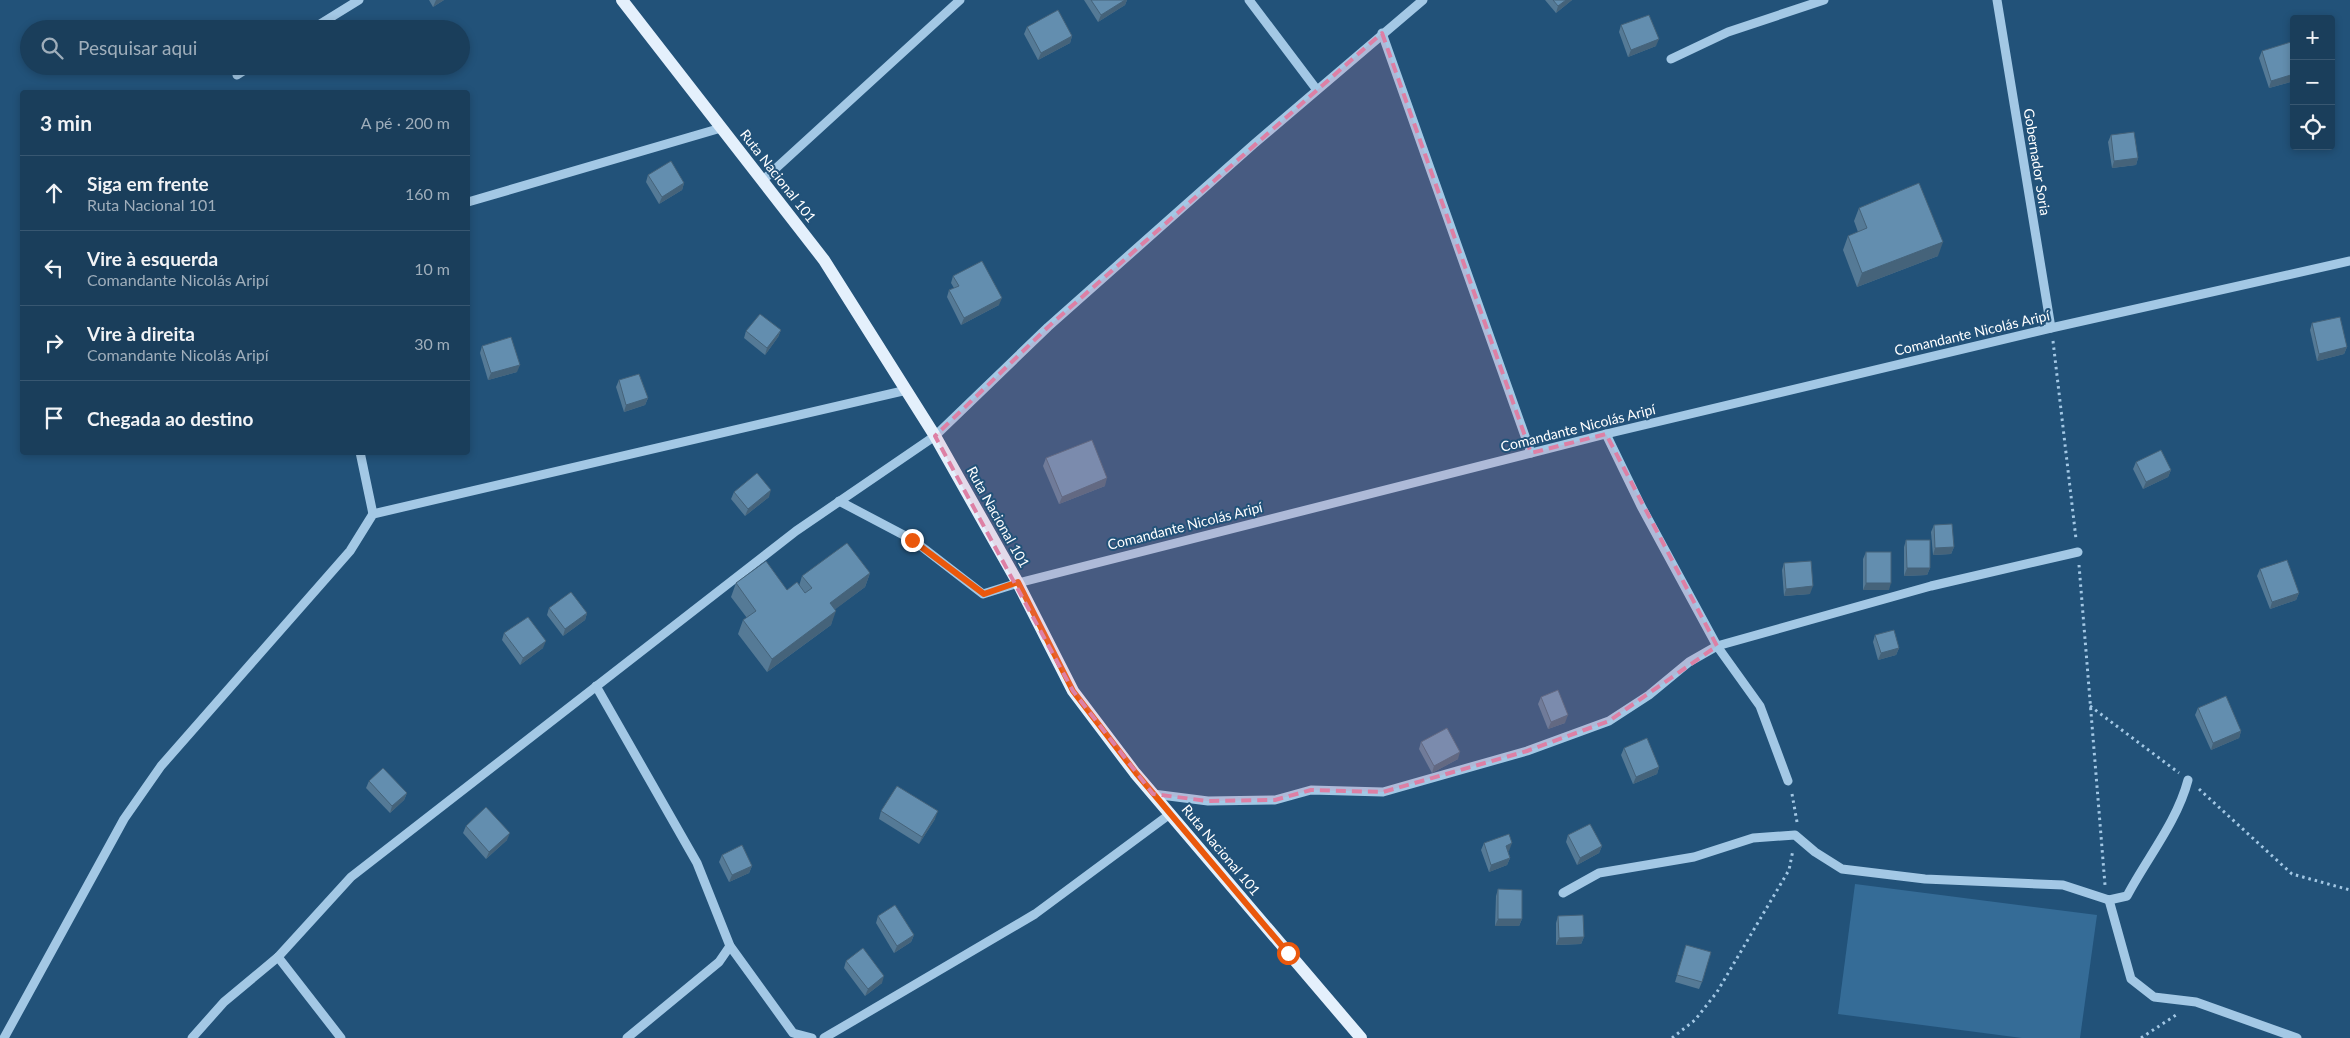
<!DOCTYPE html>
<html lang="pt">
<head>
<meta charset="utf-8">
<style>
	:root { --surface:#1a3e5b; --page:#274964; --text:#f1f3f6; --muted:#9faebb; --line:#385771 }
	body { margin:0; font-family:Lato,sans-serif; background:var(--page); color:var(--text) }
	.controls { position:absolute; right:15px; top:15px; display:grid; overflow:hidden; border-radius:5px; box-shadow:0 2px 8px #0003 }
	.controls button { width:45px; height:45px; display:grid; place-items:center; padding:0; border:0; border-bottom:1px solid var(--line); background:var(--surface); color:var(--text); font:25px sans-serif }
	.stop { position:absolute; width:15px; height:15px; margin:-11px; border:4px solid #ea580c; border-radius:50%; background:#fff }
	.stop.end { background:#ea580c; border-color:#fff; box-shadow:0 1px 5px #0008 }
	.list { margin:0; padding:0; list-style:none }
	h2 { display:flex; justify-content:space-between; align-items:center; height:65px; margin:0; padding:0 20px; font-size:21px }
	h2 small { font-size:16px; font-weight:400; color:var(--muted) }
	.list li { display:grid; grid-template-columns:32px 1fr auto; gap:15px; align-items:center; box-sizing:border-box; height:75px; padding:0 20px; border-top:1px solid var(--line) }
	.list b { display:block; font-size:19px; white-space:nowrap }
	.list p { margin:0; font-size:16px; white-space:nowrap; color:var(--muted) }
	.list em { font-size:16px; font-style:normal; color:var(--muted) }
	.icon { flex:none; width:28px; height:28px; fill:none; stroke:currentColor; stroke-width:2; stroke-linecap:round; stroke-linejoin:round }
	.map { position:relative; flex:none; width:2350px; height:1038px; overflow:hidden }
	.search { position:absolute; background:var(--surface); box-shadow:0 2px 8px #0003; left:20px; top:20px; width:450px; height:55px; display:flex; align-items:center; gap:12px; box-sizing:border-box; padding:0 18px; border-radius:28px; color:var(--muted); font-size:19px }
	.panel { position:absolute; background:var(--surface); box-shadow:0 2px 8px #0003; left:20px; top:90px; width:450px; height:365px; border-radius:5px }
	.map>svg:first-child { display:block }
	.green { fill:#356c97 }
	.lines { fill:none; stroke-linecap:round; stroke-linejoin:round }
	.path { stroke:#a3c8e5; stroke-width:3; stroke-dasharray:2.5 4; stroke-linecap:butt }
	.minor { stroke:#a3c8e5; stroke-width:9 }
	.major { stroke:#e4f0fc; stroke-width:12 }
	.wall { fill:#557a96 }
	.shaded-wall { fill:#45637a }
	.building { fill:#638eaf; stroke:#45637a }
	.route { stroke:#ea580c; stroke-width:6 }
	.marked { fill:#dd80a5; fill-opacity:0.2; stroke:#dd80a5; stroke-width:4; stroke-dasharray:10 6; stroke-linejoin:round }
	.labels { text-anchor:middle; stroke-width:4; stroke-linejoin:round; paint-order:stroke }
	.street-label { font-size:14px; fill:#fff; stroke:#225279 }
</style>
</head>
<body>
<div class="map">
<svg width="2350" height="1038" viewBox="0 0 2350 1038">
	<rect width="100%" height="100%" fill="#225279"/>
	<!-- green -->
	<polygon class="green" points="1855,884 2097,915 2080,1038 2022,1038 1838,1014"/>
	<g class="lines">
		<!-- path -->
		<g class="path">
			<polyline points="2053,341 2076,539"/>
			<polyline points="2079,565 2105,885"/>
			<polyline points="2090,706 2179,773"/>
			<polyline points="2199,789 2292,874 2350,890"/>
			<polyline points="1792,794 1797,822"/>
			<polyline points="1672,1038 1695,1020 1717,992 1789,870 1793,850"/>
			<polyline points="2141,1038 2179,1013"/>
		</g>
		<!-- minor -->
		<g class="minor">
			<polyline points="1249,0 1317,90"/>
			<polyline points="1997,0 2051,328"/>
			<polyline points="312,29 359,0"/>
			<polyline points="1382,33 1531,453"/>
			<polyline points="1671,59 1728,32 1824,0"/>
			<polyline points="237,75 251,66"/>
			<polyline points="762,181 960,0"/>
			<polyline points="468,202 721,128"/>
			<polyline points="1606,434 1641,506 1717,646 1760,706 1788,781"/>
			<polyline points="360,452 373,514"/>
			<polyline points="839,501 913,540 983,594 1018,583 1606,434 2051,328 2350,261"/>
			<polyline points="596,686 697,863 730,946 793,1033 812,1038"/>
			<polyline points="1153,794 1208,801 1275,800 1311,790 1383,792 1527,751 1609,721 1649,695 1689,662 1717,646 1931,586 2078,552"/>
			<path d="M1563 893 1599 873 1694 857 1753 838 1795 835 1815 852 1842 869 1925 879 2063 885 2109 900 2127 896C2147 858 2177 822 2188 780"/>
			<polyline points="2109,900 2131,979 2154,997 2196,1002 2297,1038"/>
			<polyline points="278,957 341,1038"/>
			<polyline points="4,1038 124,819 161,766 350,551 373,514 907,390"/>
			<polyline points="192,1038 224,1002 278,957 351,877 796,531 935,436 1048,327 1254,144 1423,0"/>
			<polyline points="627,1038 719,962 730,946"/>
			<polyline points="824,1038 1035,914 1170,814"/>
		</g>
		<!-- major -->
		<polyline class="major" points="622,0 824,260 935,436 1018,583 1073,691 1135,773 1361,1038"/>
	</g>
	<!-- wall -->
	<g class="wall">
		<polygon points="429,0 444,0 433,7"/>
		<polygon points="1084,0 1127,0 1125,5 1098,22"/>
		<polygon points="1545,0 1572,0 1556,13"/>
		<polygon points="1621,25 1656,46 1628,57 1619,32"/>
		<polygon points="1027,27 1072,36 1070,43 1038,60 1024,34"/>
		<polygon points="2294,41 2294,81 2269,88 2259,58 2262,51"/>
		<polygon points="2111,135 2138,158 2136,165 2112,168 2108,142"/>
		<polygon points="648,175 684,183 682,190 659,204 646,182"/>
		<polygon points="1859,208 1938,256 1857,287 1843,250 1848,236 1858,232 1854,221"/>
		<polygon points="953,276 999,305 961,325 947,297 949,290 954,288 951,283"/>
		<polygon points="2312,323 2347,347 2344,354 2317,361 2310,330"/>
		<polygon points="781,330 778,337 765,355 744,338 746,331"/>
		<polygon points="482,346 517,372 488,380 480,353"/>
		<polygon points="619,380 648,398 645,405 624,412 616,387"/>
		<polygon points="1046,458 1105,486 1059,504 1043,466"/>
		<polygon points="2136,462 2171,470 2168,477 2143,489 2133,469"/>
		<polygon points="734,492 769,497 745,516 731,499"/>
		<polygon points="1934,525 1954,547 1951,554 1933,555 1931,532"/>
		<polygon points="1906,540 1930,568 1927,575 1904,576 1904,547"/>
		<polygon points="1866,552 1889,590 1863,590 1863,559"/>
		<polygon points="1784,563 1810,594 1784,596 1782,570"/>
		<polygon points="2260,569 2299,593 2296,600 2270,609 2257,576"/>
		<polygon points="870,573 865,587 835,609 831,625 767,672 738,634 743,620 747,618 731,597 736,583 787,590 799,586 802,576"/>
		<polygon points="549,608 587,613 585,620 563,636 547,615"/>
		<polygon points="504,633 543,648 520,665 502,640"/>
		<polygon points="1875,635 1899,648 1896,655 1878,660 1873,642"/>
		<polygon points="1541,697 1565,723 1548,729 1538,704"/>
		<polygon points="2198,708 2241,731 2239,738 2211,750 2195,715"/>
		<polygon points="1421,742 1458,759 1432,773 1419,749"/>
		<polygon points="1624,748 1659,767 1657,774 1633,784 1621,755"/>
		<polygon points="369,781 407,793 404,800 390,813 366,788"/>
		<polygon points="881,811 935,819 919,844 879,819"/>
		<polygon points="466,826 507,840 486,859 463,833"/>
		<polygon points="1568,835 1602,846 1599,853 1577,865 1566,842"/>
		<polygon points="1484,843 1509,851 1508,851 1510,858 1507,865 1489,872 1481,850"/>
		<polygon points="722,855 752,866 749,873 729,882 719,862"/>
		<polygon points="1498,889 1522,919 1519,926 1495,926 1496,896"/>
		<polygon points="878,916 914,935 911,942 894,953 876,923"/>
		<polygon points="1558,916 1584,937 1581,944 1556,945 1556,923"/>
		<polygon points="1686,945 1702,982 1699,989 1675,982"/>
		<polygon points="846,961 882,983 865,996 844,968"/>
	</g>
	<!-- shaded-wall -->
	<g class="shaded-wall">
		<polygon points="436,0 444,0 433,7"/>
		<polygon points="1125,0 1127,0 1125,5 1098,22 1101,15"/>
		<polygon points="1566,0 1572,0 1556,13 1558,6"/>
		<polygon points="1072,36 1070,43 1038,60 1041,53"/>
		<polygon points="1659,39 1656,46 1628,57 1631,50"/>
		<polygon points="2294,74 2294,81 2269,88 2271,81"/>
		<polygon points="2138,158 2136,165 2112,168 2114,161"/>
		<polygon points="684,183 682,190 659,204 662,197"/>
		<polygon points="1943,242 1938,256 1857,287 1862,273"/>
		<polygon points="1002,298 999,305 961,325 964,318"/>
		<polygon points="781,330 778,337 765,355 767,348"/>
		<polygon points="2347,347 2344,354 2317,361 2319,354"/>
		<polygon points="520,365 517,372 488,380 491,373"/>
		<polygon points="648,398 645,405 624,412 626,405"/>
		<polygon points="2171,470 2168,477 2143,489 2146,482"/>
		<polygon points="1107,478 1105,486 1059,504 1062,497"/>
		<polygon points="771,490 769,497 745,516 748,509"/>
		<polygon points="1954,547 1951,554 1933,555 1935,548"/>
		<polygon points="1907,568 1930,568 1927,575 1904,576"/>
		<polygon points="870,573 865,587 825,617 830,603"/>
		<polygon points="1866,583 1891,583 1889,590 1863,590"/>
		<polygon points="1813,586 1810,594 1784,596 1786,589"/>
		<polygon points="2299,593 2296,600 2270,609 2272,602"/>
		<polygon points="836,611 831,625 767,672 772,659"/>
		<polygon points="587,613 585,620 563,636 565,629"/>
		<polygon points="546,641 543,648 520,665 523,658"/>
		<polygon points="1899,648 1896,655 1878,660 1881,653"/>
		<polygon points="1568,715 1565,723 1548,729 1551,722"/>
		<polygon points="2241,731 2239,738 2211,750 2213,743"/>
		<polygon points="1460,752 1458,759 1432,773 1434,766"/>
		<polygon points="1659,767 1657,774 1633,784 1636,777"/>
		<polygon points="407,793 404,800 390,813 392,806"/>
		<polygon points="938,811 935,819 919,844 922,837"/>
		<polygon points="510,833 507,840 486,859 489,852"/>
		<polygon points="1512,843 1509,851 1503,853 1506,846"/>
		<polygon points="1602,846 1599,853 1577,865 1580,858"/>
		<polygon points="1510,858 1507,865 1489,872 1491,865"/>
		<polygon points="752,866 749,873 729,882 732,875"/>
		<polygon points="1498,919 1522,919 1519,926 1495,926"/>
		<polygon points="914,935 911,942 894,953 897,946"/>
		<polygon points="1584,937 1581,944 1556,945 1559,938"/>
		<polygon points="884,976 882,983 865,996 868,989"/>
	</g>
	<!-- building -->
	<g class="building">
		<polygon points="1091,0 1125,0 1101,15"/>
		<polygon points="1553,0 1566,0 1558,6"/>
		<polygon points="1058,10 1072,36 1041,53 1027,27"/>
		<polygon points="1649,15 1659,39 1631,50 1621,25"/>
		<polygon points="2294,41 2294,74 2271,81 2262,51"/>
		<polygon points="2134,132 2138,158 2114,161 2111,135"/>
		<polygon points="671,161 684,183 662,197 648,175"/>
		<polygon points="1919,183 1943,242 1862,273 1848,236 1867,228 1859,208"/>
		<polygon points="982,261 1002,298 964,318 949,290 959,286 953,276"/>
		<polygon points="760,314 781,330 767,348 746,331"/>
		<polygon points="2340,317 2347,347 2319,354 2312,323"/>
		<polygon points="511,337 520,365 491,373 482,346"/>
		<polygon points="639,374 648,398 626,405 619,380"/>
		<polygon points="1092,440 1107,478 1062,497 1046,458"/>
		<polygon points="2161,450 2171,470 2146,482 2136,462"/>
		<polygon points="757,473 771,490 748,509 734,492"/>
		<polygon points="1952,524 1954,547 1935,548 1934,525"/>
		<polygon points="1906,540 1930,540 1930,568 1907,568"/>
		<polygon points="847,543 870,573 830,603 836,611 772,659 743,620 756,611 736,583 766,561 787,590 797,582 805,593 812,588 802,576"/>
		<rect x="1866" y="552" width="25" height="31"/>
		<polygon points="2287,560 2299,593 2272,602 2260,569"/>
		<polygon points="1811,561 1813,586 1786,589 1784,563"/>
		<polygon points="571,592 587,613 565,629 549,608"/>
		<polygon points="528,617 546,641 523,658 504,633"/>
		<polygon points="1894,630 1899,648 1881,653 1875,635"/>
		<polygon points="1558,690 1568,715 1551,722 1541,697"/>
		<polygon points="2226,696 2241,731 2213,743 2198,708"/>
		<polygon points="1447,728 1460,752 1434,766 1421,742"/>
		<polygon points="1647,738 1659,767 1636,777 1624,748"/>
		<polygon points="383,768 407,793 392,806 369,781"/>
		<polygon points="897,786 938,811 922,837 881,811"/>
		<polygon points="486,807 510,833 489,852 466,826"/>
		<polygon points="1590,824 1602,846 1580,858 1568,835"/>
		<polygon points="1509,834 1512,843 1506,846 1510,858 1491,865 1484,843"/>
		<polygon points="742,845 752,866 732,875 722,855"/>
		<polygon points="1498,889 1522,890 1522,919 1498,919"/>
		<polygon points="895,905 914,935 897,946 878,916"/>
		<polygon points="1583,915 1584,937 1559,938 1558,916"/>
		<polygon points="1686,945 1711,952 1702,982 1677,975"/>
		<polygon points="863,948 884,976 868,989 846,961"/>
	</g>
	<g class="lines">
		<!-- route -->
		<polyline class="route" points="912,540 984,594 1018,582 1073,691 1136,773 1288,953"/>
	</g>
	<!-- marked area -->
	<path class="marked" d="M1382 33 1531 453 1606 434 1717 646 1609 721 1527 751 1383 792 1311 790 1275 800 1208 801 1153 794 1073 691 935 436 1048 327Z"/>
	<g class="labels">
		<!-- street labels -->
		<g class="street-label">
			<text transform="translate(2037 162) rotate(81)" y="5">Gobernador Soria</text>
			<text transform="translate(778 176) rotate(52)" y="5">Ruta Nacional 101</text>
			<text transform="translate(1972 333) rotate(-13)" y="5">Comandante Nicolás Aripí</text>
			<text transform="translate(1578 428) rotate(-14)" y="5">Comandante Nicolás Aripí</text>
			<text transform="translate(998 517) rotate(61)" y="5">Ruta Nacional 101</text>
			<text transform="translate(1185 526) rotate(-14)" y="5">Comandante Nicolás Aripí</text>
			<text transform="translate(1221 850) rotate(50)" y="5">Ruta Nacional 101</text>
		</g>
	</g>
</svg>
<div class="controls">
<button>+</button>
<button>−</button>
<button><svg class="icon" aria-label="locate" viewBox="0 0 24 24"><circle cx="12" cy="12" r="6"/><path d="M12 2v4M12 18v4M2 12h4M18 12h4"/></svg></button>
</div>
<div class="stop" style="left:1288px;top:953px"></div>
<div class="stop end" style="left:912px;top:540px"></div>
<div class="search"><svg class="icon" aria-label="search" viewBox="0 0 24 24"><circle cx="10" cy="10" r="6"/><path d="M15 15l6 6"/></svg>Pesquisar aqui</div>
<section class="panel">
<h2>3 min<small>A pé · 200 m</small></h2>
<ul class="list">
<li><svg class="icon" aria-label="ahead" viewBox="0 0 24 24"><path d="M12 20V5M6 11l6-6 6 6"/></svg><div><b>Siga em frente</b><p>Ruta Nacional 101</p></div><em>160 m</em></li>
<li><svg class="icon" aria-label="left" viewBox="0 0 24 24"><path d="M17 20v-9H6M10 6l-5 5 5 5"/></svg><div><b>Vire à esquerda</b><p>Comandante Nicolás Aripí</p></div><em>10 m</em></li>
<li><svg class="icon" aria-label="right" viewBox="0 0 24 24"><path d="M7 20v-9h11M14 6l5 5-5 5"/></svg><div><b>Vire à direita</b><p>Comandante Nicolás Aripí</p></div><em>30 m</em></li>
<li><svg class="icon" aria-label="arrive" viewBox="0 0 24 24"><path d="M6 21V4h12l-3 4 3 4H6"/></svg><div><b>Chegada ao destino</b></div></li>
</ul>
</section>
</div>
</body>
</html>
